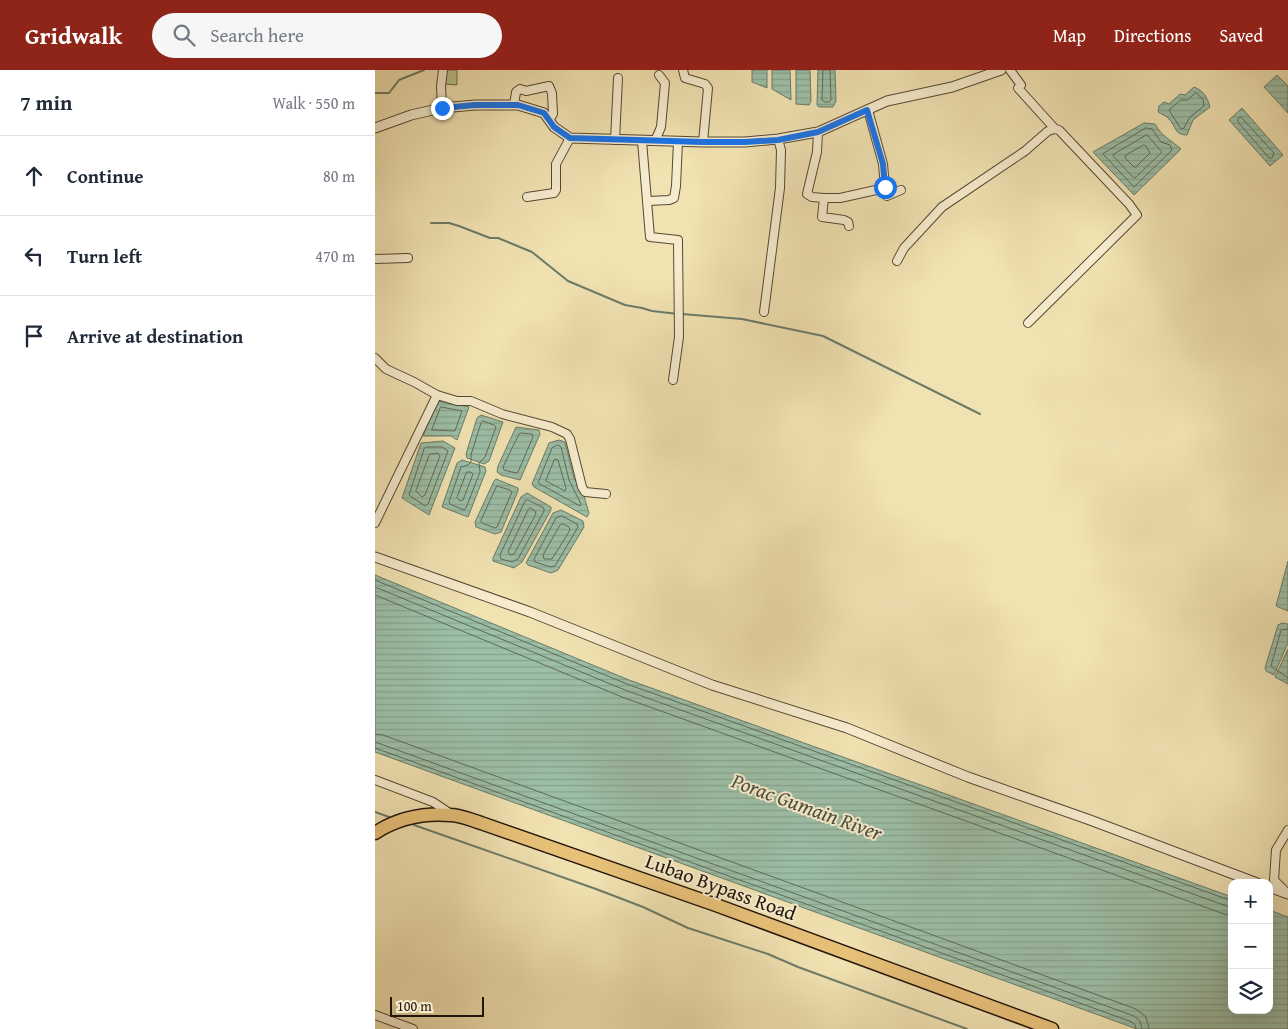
<!DOCTYPE html>
<html lang="en">
<head>
<meta charset="utf-8">
<style>
	:root { --surface:#fff; --page:#f6f6f7; --text:#1f2937; --muted:#747a83; --line:#e0e1e3; --accent:#8f2418 }
	body { margin:0; font-family:"Gentium Book Plus",serif; background:var(--page); color:var(--text) }
	.controls { position:absolute; right:15px; bottom:15px; display:grid; overflow:hidden; border-radius:10px; box-shadow:0 5px 20px #0002 }
	.controls button { width:45px; height:45px; display:grid; place-items:center; padding:0; border:0; border-bottom:1px solid var(--line); background:var(--surface); color:var(--text); font:25px sans-serif }
	.scale { position:absolute; left:15px; bottom:12px; width:94px; box-sizing:border-box; padding-left:5px; border:2px solid #22150a; border-top:0; font-size:14px; line-height:18px; white-space:nowrap; color:#22150a; -webkit-text-stroke:4px #f6eccd; paint-order:stroke }
	.stop { position:absolute; width:15px; height:15px; margin:-11px; border:4px solid #1a73e8; border-radius:50%; background:#fff }
	.stop.end { background:#1a73e8; border-color:#fff; box-shadow:0 1px 5px #0008 }
	.list { margin:0; padding:0; list-style:none }
	h2 { display:flex; justify-content:space-between; align-items:center; height:65px; margin:0; padding:0 20px; font-size:21px }
	h2 small { font-size:16px; font-weight:400; color:var(--muted) }
	.list li { display:grid; grid-template-columns:32px 1fr auto; gap:15px; align-items:center; box-sizing:border-box; height:80px; padding:0 20px; border-top:1px solid var(--line) }
	.list b { display:block; font-size:19px; white-space:nowrap }
	.list em { font-size:16px; font-style:normal; color:var(--muted) }
	.icon { flex:none; width:28px; height:28px; fill:none; stroke:currentColor; stroke-width:2; stroke-linecap:round; stroke-linejoin:round }
	.map { position:relative; flex:none; width:913px; height:959px; overflow:hidden }
	header { display:flex; align-items:center; gap:30px; box-sizing:border-box; height:70px; padding:0 25px; background:var(--accent); color:#fff }
	header strong { font-size:24px }
	nav { display:flex; gap:28px; margin-inline-start:auto; font-size:18px }
	.search { width:350px; height:45px; background:var(--page); display:flex; align-items:center; gap:12px; box-sizing:border-box; padding:0 18px; border-radius:28px; color:var(--muted); font-size:19px }
	main { display:flex }
	aside { flex:1; background:var(--surface) }
	.map>svg:first-child { display:block }
	.green { fill:#bbc38c; stroke:#6e6c4b }
	.water { fill:url(#water-rules); stroke:#6b7b68 }
	.lines { fill:none; stroke-linecap:round; stroke-linejoin:round }
	.shore { stroke:#5f6a58; stroke-width:1 }
	.stream { stroke:#6b7b68; stroke-width:2 }
	.minor-casing { stroke:#564834; stroke-width:10 }
	.tertiary-casing { stroke:#564834; stroke-width:11 }
	.trunk-casing { stroke:#22150a; stroke-width:15 }
	.minor { stroke:#f6eccd; stroke-width:8 }
	.tertiary { stroke:#f6eccd; stroke-width:9 }
	.trunk { stroke:#e8c179; stroke-width:12 }
	.route { stroke:#1a73e8; stroke-width:6 }
	.labels { text-anchor:middle; stroke-width:4; stroke-linejoin:round; paint-order:stroke }
	.street-label { font-size:20px; fill:#22150a; stroke:#f6eccd }
	.water-label { font-size:21px; font-style:italic; fill:#4d5041; stroke:#f6eccd }
</style>
</head>
<body>
<header>
<strong>Gridwalk</strong>
<div class="search"><svg class="icon" aria-label="search" viewBox="0 0 24 24"><circle cx="10" cy="10" r="6"/><path d="M15 15l6 6"/></svg>Search here</div>
<nav><a>Map</a><a>Directions</a><a>Saved</a></nav>
</header>
<main>
<aside>
<h2>7 min<small>Walk · 550 m</small></h2>
<ul class="list">
<li><svg class="icon" aria-label="ahead" viewBox="0 0 24 24"><path d="M12 20V5M6 11l6-6 6 6"/></svg><div><b>Continue</b></div><em>80 m</em></li>
<li><svg class="icon" aria-label="left" viewBox="0 0 24 24"><path d="M17 20v-9H6M10 6l-5 5 5 5"/></svg><div><b>Turn left</b></div><em>470 m</em></li>
<li><svg class="icon" aria-label="arrive" viewBox="0 0 24 24"><path d="M6 21V4h12l-3 4 3 4H6"/></svg><div><b>Arrive at destination</b></div></li>
</ul>
</aside>
<div class="map">
<svg width="913" height="959" viewBox="0 0 913 959">
	<defs>
		<pattern id="water-rules" width="6" height="5" patternUnits="userSpaceOnUse" patternTransform="scale(1.25)"><rect width="6" height="5" fill="#9cbfa7"/><path d="M0 2.5h6" fill="none" stroke="#86a38e"/></pattern>
	</defs>
	<rect width="100%" height="100%" fill="#f1e2b2"/>
	<filter id="stains"><feTurbulence type="fractalNoise" baseFrequency=".004" numOctaves="4"/><feColorMatrix values="0 0 0 0 .2 0 0 0 0 .09 0 0 0 0 .02 0 0 0 .5 -.17"/></filter>
	<radialGradient id="worn" r=".72"><stop offset=".6" stop-color="#630" stop-opacity="0"/><stop offset="1" stop-color="#630" stop-opacity=".3"/></radialGradient>
	<!-- green -->
	<polygon class="green" points="70,0 82,0 82,15 70,14"/>
	<!-- water -->
	<g class="water">
		<polygon points="377,0 392,0 392,18 377,12"/>
		<polygon points="397,0 415,0 416,30 397,19"/>
		<polygon points="421,0 435,0 436,31 434,35 421,34"/>
		<polygon points="443,0 460,0 461,31 458,37 444,37 442,35"/>
		<polygon points="902,5 913,16 913,43 889,17"/>
		<path d="M819 17C829 21 832 27 835 37L818 50 812 65C799 65 801 56 794 49 792 46 786 44 783 42L784 36 789 32 794 34 805 24 810 25Z"/>
		<polygon points="867,38 908,85 895,96 854,50"/>
		<path d="M769 53 780 54C788 68 795 69 806 79L759 125 718 82Z"/>
		<polygon points="62,331 94,337 82,370 76,366 48,366"/>
		<polygon points="106,345 128,352 114,391 109,394 92,388 91,384 102,348"/>
		<polygon points="141,357 164,360 165,364 145,410 126,405 122,402 123,396"/>
		<polygon points="184,370 190,372 199,408 209,426 214,443 212,447 159,417 157,414 174,373"/>
		<polygon points="68,371 80,378 54,445 27,428 46,373"/>
		<polygon points="87,390 110,397 111,401 93,447 67,437 82,393"/>
		<polygon points="121,409 143,418 143,421 126,462 120,464 101,457 100,452 119,411"/>
		<polygon points="152,423 176,437 176,440 147,492 139,498 118,491 118,488 146,427"/>
		<polygon points="186,440 208,451 209,457 183,500 176,503 153,495 151,493 178,443"/>
		<polygon points="913,491 913,541 901,536"/>
		<polygon points="0,505 254,610 857,827 857,940 894,940 894,840 913,847 913,959 762,959 0,682"/>
		<polygon points="907,553 913,554 913,573 899,605 891,601 890,598 903,555"/>
		<polygon points="913,579 913,614 900,607"/>
	</g>
	<g class="lines">
		<!-- shore -->
		<g class="shore">
			<polyline points="448,0 447,30 450,32 454,32 456,30 455,0"/>
			<polygon points="821,23 828,29 829,36 815,47 809,58 806,59 794,40 806,30 812,30"/>
			<polygon points="866,47 899,83 897,88 894,88 863,52 863,49"/>
			<polygon points="771,58 777,59 786,72 795,75 797,80 759,117 728,84"/>
			<polygon points="772,65 787,82 761,107 759,108 739,87 738,85"/>
			<polygon points="769,75 771,76 775,83 761,97 759,97 751,89 750,86"/>
			<polygon points="66,337 87,341 80,361 57,360"/>
			<polygon points="108,351 119,355 121,357 110,387 104,393 105,402 91,438 89,440 75,434 74,432 86,397 93,395 96,392 96,385 106,353"/>
			<polygon points="146,363 157,364 158,367 143,402 141,403 129,400 128,397 144,364"/>
			<polygon points="183,375 186,377 194,410 206,434 205,436 163,413 177,378"/>
			<polygon points="51,377 67,377 73,381 53,434 50,436 34,425 49,379"/>
			<polygon points="55,384 63,383 65,386 50,425 47,427 41,421"/>
			<polygon points="180,389 183,390 191,418 190,421 171,411"/>
			<polygon points="92,402 96,402 98,404 88,430 85,431 82,428"/>
			<polygon points="122,416 135,420 137,422 122,457 120,458 107,453 106,451"/>
			<polygon points="153,430 169,438 169,441 143,489 137,492 126,489 125,485 150,431"/>
			<polygon points="155,438 160,441 161,444 139,484 135,485 133,482 153,440"/>
			<polygon points="187,446 202,454 203,457 180,496 176,497 160,492 159,489 181,448"/>
			<polygon points="188,454 194,457 195,460 177,489 169,489 168,485 185,455"/>
			<polyline points="0,510 252,614 857,831"/>
			<polyline points="0,517 250,620 857,838"/>
			<polyline points="0,525 247,627 849,844 857,845"/>
			<polyline points="913,559 906,560 896,596 913,608"/>
			<polyline points="0,664 8,665 761,939 771,947 774,959"/>
			<polyline points="0,672 759,946 765,951 767,959"/>
			<polyline points="0,678 757,952 760,955 761,959"/>
		</g>
		<!-- stream -->
		<g class="stream">
			<polyline points="0,23 14,23 24,10 49,0"/>
			<polyline points="56,153 74,153 84,156 115,168 123,168 157,182 193,211 250,235 267,238 277,241 303,244"/>
			<polyline points="307,244 367,249 448,266 605,344"/>
			<polyline points="0,742 14,747"/>
			<polyline points="39,755 221,819 268,837 313,858 393,884 423,897 592,959"/>
		</g>
		<!-- minor casing -->
		<g class="minor-casing">
			<g id="minor">
				<polyline points="308,0 310,8 330,14 333,18 328,72"/>
				<polyline points="139,35 141,22 145,19 151,21 174,16 177,23 178,44 174,50"/>
				<polyline points="67,38 66,16 68,0"/>
				<polyline points="443,62 442,82 432,124 437,127 449,128 447,147 469,150 473,152 474,156"/>
				<polyline points="240,70 243,8"/>
				<polyline points="267,71 275,167 303,170 304,267 298,310"/>
				<polyline points="280,71 286,57 290,13 284,5"/>
				<polyline points="510,118 512,126 526,120"/>
				<polyline points="152,127 179,123 181,120 181,94 195,68"/>
				<polyline points="449,128 465,128 510,118 508,94 493,40"/>
				<polyline points="273,131 294,130 299,128 301,116 303,72"/>
				<polyline points="0,189 33,188"/>
				<polyline points="522,191 529,178 567,137 650,81 673,61 680,59 643,18 646,15 635,0"/>
				<polyline points="389,242 405,118 406,80 403,69"/>
				<polyline points="653,253 762,145 754,134 684,60 680,59"/>
				<polyline points="0,288 11,299 39,312 62,325 82,331 96,331 127,344 177,357 192,364 195,369 207,417 210,422 231,424"/>
				<polyline points="0,453 62,325"/>
				<polyline points="0,710 58,732 76,744"/>
				<polyline points="912,823 899,810 901,780 913,760"/>
				<polyline points="0,945 38,959"/>
			</g>
		</g>
		<!-- tertiary casing -->
		<g class="tertiary-casing">
			<g id="tertiary">
				<polyline points="0,58 36,45 67,38 100,35 143,35 169,43 179,57 195,68 328,72 370,72 403,69 443,62 512,31 577,17 626,0"/>
				<polyline points="0,487 155,542 337,615 472,658 593,707 715,750 882,813"/>
				<polyline points="894,817 913,824"/>
			</g>
		</g>
		<!-- trunk casing -->
		<g class="trunk-casing">
			<path id="trunk" d="M0 763C23 748 48 743 75 745 86 745 96 750 106 753L341 835 677 959"/>
		</g>
		<!-- minor -->
		<use href="#minor" class="minor"/>
		<!-- tertiary -->
		<use href="#tertiary" class="tertiary"/>
		<!-- trunk -->
		<use href="#trunk" class="trunk"/>
	</g>
	<g class="lines">
		<!-- route -->
		<polyline class="route" points="67,38 100,35 143,35 169,43 179,57 195,68 328,72 370,72 403,70 443,62 492,40 508,94 510,117"/>
	</g>
	<g class="labels">
		<!-- street labels -->
		<g class="street-label">
			<text transform="translate(346 817) rotate(20)" y="7">Lubao Bypass Road</text>
		</g>
		<!-- water labels -->
		<g class="water-label">
			<text transform="translate(432 737) rotate(20)" y="7">Porac Gumain River</text>
		</g>
	</g>
	<rect width="100%" height="100%" filter="url(#stains)"/>
	<rect width="100%" height="100%" fill="url(#worn)"/>
</svg>
<div class="controls">
<button>+</button>
<button>−</button>
<button><svg class="icon" aria-label="layers" viewBox="0 0 24 24"><path d="M12 4l9 5-9 5-9-5zM3 14l9 5 9-5"/></svg></button>
</div>
<div class="scale">100 m</div>
<div class="stop" style="left:510px;top:117px"></div>
<div class="stop end" style="left:67px;top:38px"></div>
</div>
</main>
</body>
</html>
